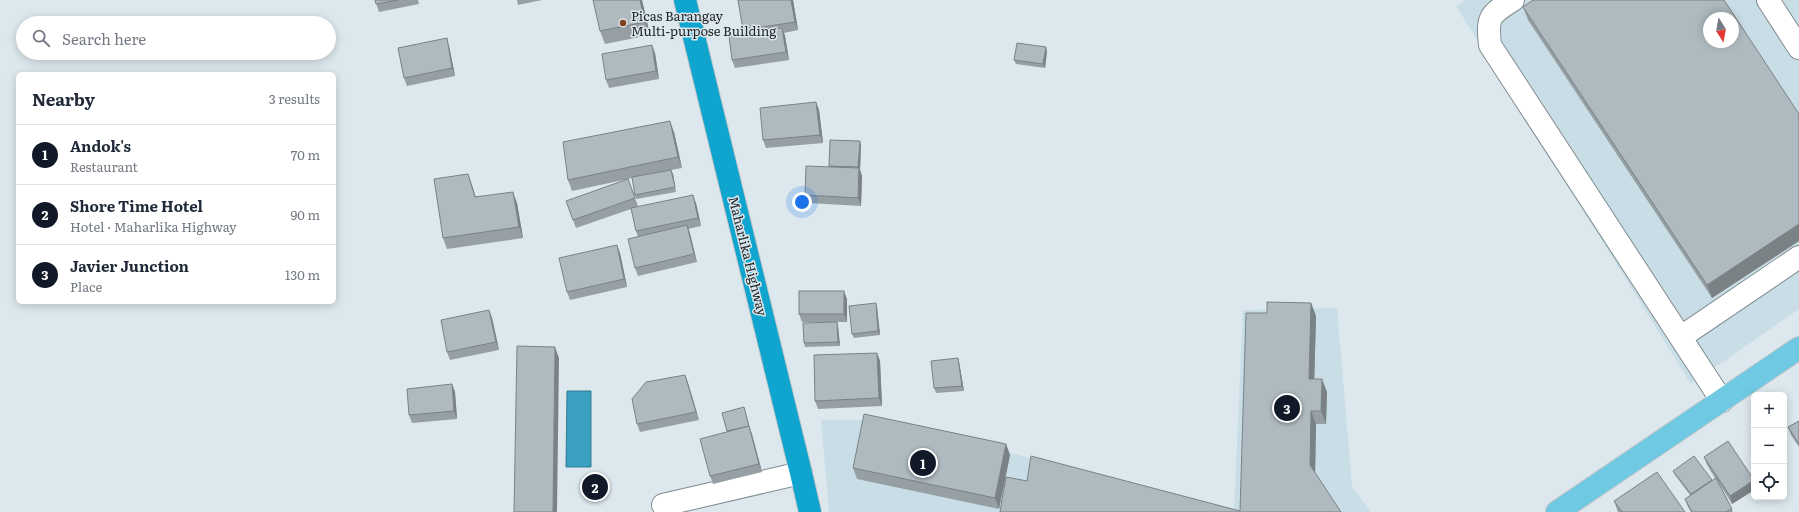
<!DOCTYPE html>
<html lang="en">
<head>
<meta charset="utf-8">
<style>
	:root { --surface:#fff; --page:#f6f6f7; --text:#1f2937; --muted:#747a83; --line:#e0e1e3; --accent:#111827 }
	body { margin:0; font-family:Literata,serif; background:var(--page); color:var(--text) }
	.controls { position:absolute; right:12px; bottom:12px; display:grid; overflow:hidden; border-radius:6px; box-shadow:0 2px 10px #0003 }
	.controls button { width:36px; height:36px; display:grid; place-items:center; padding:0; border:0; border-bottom:1px solid var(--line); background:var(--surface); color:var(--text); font:20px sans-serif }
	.compass { position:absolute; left:1703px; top:12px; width:36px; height:36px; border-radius:50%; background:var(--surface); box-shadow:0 2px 10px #0003; rotate:169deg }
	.you { position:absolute; left:802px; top:202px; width:14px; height:14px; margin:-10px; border:3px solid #fff; border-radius:50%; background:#1a73e8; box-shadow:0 0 0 6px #1a73e833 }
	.badge { display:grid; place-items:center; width:26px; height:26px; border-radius:50%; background:var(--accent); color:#fff; font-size:13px; font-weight:700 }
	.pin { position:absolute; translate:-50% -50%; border:2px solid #fff; box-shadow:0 1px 4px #0006 }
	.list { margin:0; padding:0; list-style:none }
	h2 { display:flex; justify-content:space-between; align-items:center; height:52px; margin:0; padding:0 16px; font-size:17px }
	h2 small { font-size:13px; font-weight:400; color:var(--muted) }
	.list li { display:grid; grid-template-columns:26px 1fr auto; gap:12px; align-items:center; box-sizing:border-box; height:60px; padding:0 16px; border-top:1px solid var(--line) }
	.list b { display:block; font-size:15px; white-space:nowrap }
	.list p { margin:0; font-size:13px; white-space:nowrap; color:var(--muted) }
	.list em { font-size:13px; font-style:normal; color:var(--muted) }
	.icon { flex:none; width:22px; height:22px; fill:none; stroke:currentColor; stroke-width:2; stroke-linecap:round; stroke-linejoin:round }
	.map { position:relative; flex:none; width:1799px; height:512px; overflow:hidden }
	.search { position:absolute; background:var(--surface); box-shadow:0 2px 10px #0003; left:16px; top:16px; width:320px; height:44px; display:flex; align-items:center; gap:10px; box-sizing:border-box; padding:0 14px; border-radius:22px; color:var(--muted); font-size:15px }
	.panel { position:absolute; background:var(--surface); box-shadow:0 2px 10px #0003; left:16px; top:72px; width:320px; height:232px; border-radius:6px }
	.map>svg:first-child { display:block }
	.built { fill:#c9dde6; fill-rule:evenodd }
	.water { fill:#3b9fc0; stroke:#337a92 }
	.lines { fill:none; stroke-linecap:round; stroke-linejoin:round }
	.minor-casing { stroke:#808c91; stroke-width:24 }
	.major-casing { stroke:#c5c6c7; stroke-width:24 }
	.highway-casing { stroke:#c5c6c7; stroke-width:24 }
	.minor { stroke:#fff; stroke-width:22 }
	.major { stroke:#6fc9e2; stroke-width:22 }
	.highway { stroke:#0fa5cf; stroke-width:22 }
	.wall { fill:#96a0a4 }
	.shaded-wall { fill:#7a8286 }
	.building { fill:#aebabf; stroke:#7a8286; fill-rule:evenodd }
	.poi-dot { fill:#853e1c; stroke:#dce8ee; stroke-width:1.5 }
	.labels { text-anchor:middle; stroke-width:3; stroke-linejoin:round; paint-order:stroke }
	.poi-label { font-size:13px; fill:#1f2426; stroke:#dce8ee; text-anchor:start }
	.street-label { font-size:13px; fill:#1f2426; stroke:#dce8ee }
</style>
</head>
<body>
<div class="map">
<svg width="1799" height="512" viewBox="0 0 1799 512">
	<rect width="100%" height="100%" fill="#dce8ee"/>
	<!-- built -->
	<g class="built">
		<path d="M1466 0H1799V309L1691 384 1456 6ZM1709 18H1733V42H1709Z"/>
		<polygon points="1337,308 1352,487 1371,512 829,512 821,420 880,420 1234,510 1243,310"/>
	</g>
	<!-- water -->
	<polygon class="water" points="567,391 591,391 591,467 566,467"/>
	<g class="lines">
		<!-- minor casing -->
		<g class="minor-casing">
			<g id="minor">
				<path d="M1513 0C1489 15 1487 17 1490 45L1722 401"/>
				<polyline points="1768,0 1799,48"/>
				<polyline points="1681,337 1799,257"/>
				<polyline points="663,505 801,473"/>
			</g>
		</g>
		<!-- major casing -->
		<g class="major-casing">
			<polyline id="major" points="1557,512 1799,348"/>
		</g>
		<!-- highway casing -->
		<g class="highway-casing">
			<polyline id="highway" points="685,0 801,473 810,512"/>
		</g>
		<!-- minor -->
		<use href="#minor" class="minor"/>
		<!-- major -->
		<use href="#major" class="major"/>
		<!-- highway -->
		<use href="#highway" class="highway"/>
	</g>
	<!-- wall -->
	<g class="wall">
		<polygon points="375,0 418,0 419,4 379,12"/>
		<polygon points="517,0 542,0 518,5"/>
		<polygon points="642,0 650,35 605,44 600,31"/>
		<polygon points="738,0 793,0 798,30 784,33 785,36 789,60 735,68 732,60 744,33"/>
		<polygon points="1523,7 1799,114 1799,241 1712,298 1528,20"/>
		<polygon points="449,46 455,76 407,86 404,78"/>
		<polygon points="1047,51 1045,68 1016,64 1014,60"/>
		<polygon points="655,53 659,79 609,88 606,80"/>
		<polygon points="816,102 819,110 823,143 766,148 763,140"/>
		<polygon points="674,132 682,168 671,170 673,174 676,192 636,199 635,195 632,178 628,179 638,206 635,207 696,203 701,226 688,229 697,262 638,276 635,268 638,237 636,231 631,209 576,228 573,220 628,179 572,191 568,180"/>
		<polygon points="861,145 860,170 862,176 861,206 808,203 805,195 830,167 829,166"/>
		<polygon points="468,174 475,196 517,203 523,238 447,249 443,238"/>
		<polygon points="620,253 627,287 570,300 567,292"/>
		<polygon points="847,299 847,322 802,322 799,314"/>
		<polygon points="876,303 877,307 880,335 854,338 852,334"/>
		<polygon points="1311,303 1316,316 1314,379 1327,392 1326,424 1316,424 1315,473 1240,511 1267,313"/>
		<polygon points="489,310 492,318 499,350 450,360 447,352"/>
		<polygon points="837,322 838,326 840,346 805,347 804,343"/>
		<polygon points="877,353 880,361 882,406 818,409 815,401"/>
		<polygon points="959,362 964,391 936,393 934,388"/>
		<polygon points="688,383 699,420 640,432 637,424"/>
		<polygon points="452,384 455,392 457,419 412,423 409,415"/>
		<polygon points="744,407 762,472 713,484 710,476 727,432 722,413"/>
		<polygon points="1799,421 1799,447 1791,435 1788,427"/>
		<polygon points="1006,444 1010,455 999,509 857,479 853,468"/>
		<polygon points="1704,457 1754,480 1754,490 1732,504 1717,480 1733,512 1691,512 1688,507 1685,499 1690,495 1675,475 1673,471 1712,481 1715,478 1707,465"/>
		<polygon points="1614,501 1685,512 1618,512"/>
	</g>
	<!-- shaded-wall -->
	<g class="shaded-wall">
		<polygon points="640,0 642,0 650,35 645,22"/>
		<polygon points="791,0 793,0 798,30 795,22"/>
		<polygon points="782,28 785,36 789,60 786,52"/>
		<polygon points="447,38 449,46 455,76 452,68"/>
		<polygon points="652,45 655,53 659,79 656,71"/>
		<polygon points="1046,47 1047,51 1045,68 1043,64"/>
		<polygon points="816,102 819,110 823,143 820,135"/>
		<polygon points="670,121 674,132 682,168 678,157"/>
		<polygon points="860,141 861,145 860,170 862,176 861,206 858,198 859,170 858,167"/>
		<polygon points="671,170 673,174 676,192 675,187"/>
		<polygon points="468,174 472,185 479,208 475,197"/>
		<polygon points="513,192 517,203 523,238 519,227"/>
		<polygon points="693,195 696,203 701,226 698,218"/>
		<polygon points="1799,224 1799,241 1712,298 1707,285"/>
		<polygon points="687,225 690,233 697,262 694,254"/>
		<polygon points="617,245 620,253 627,287 624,279"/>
		<polygon points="844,291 847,299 847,322 844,314"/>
		<polygon points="876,303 877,307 880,335 878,331"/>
		<polygon points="1311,303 1316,316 1314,392 1309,379"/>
		<polygon points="489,310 492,318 499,350 496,342"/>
		<polygon points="837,322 838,326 840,346 838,342"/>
		<polygon points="555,347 559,358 557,512 553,512"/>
		<polygon points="877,353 880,361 882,406 879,398"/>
		<polygon points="958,358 959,362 964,391 962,386"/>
		<polygon points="685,375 688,383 699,420 696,412"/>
		<polygon points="1322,379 1327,392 1326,424 1321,411"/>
		<polygon points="452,384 455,392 457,419 454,411"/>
		<polygon points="1311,411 1316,424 1315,478 1310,465"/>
		<polygon points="749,426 752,434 762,472 759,464"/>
		<polygon points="1006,444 1010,455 999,509 995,498"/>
		<polygon points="1754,481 1754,490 1732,504 1730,496"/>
	</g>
	<!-- building -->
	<g class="building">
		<polygon points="375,0 398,0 376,4"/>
		<polygon points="593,0 640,0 645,22 600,31"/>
		<polygon points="738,0 791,0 795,22 743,30"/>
		<path d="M1533 0H1724L1799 114V224L1707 285 1523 7ZM1709 18H1733V42H1709Z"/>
		<polygon points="782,28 786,52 732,60 729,36"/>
		<polygon points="447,38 452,68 404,78 398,48"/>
		<polygon points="1017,43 1046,47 1043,64 1014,60"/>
		<polygon points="652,45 656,71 606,80 602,54"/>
		<polygon points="816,102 820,135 763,140 760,108"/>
		<polygon points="670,121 678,157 568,180 563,142"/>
		<polygon points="830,140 860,141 858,167 829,166"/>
		<polygon points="806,166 859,168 858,198 805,195"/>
		<polygon points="671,170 675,187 635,195 632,177"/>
		<polygon points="468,174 475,197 513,192 519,227 443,238 434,179"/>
		<polygon points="628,179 635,198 573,220 566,201"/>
		<polygon points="693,195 698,218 636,231 631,208"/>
		<polygon points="687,225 694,254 635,268 628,239"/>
		<polygon points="617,245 624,279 567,292 559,258"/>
		<rect x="799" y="291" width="45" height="23"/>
		<polygon points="1267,302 1311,303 1309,379 1322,379 1321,411 1311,411 1310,465 1341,512 1000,512 1006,477 1027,481 1031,456 1240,511 1246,313 1267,313"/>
		<polygon points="876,303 878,331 852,334 849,306"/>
		<polygon points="489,310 496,342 447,352 441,320"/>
		<polygon points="837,322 838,342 804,343 803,323"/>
		<polygon points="517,346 555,347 553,512 514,512"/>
		<polygon points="877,353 879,398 815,401 814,355"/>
		<polygon points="958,358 962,386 934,388 931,361"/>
		<polygon points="685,375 696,412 637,424 632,399 646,382"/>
		<polygon points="452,384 454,411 409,415 407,389"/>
		<polygon points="744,407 749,426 727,431 722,413"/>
		<polygon points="864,414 1006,444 995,498 853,468"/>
		<polygon points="1799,421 1799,444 1788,427"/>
		<polygon points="749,426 759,464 710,476 700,439"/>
		<polygon points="1728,441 1754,480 1730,496 1704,457"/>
		<polygon points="1694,456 1712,480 1691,494 1673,471"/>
		<polygon points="1657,472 1685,512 1622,512 1614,501"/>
		<polygon points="1716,478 1732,509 1725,512 1692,512 1685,499"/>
	</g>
	<!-- markers -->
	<circle class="poi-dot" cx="623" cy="23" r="4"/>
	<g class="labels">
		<!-- poi labels -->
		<g class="poi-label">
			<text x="631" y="21">Picas Barangay<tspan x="631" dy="15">Multi-purpose Building</tspan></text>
		</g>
		<!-- street labels -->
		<g class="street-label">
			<text transform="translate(748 256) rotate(76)" y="5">Maharlika Highway</text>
		</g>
	</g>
</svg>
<div class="controls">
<button>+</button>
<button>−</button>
<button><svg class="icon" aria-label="locate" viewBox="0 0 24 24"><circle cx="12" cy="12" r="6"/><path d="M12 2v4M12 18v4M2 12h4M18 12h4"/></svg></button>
</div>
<svg class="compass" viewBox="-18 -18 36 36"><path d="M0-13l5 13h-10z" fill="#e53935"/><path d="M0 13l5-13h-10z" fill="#747a83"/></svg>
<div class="you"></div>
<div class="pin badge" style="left:923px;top:463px">1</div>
<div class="pin badge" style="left:595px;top:487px">2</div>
<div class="pin badge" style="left:1287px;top:408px">3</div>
<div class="search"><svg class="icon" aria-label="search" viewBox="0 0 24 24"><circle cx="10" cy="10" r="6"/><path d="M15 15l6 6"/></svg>Search here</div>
<section class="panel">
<h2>Nearby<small>3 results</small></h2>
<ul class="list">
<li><span class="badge">1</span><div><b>Andok's</b><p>Restaurant</p></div><em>70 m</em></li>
<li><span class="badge">2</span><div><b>Shore Time Hotel</b><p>Hotel · Maharlika Highway</p></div><em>90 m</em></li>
<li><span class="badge">3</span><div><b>Javier Junction</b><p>Place</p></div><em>130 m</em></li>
</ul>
</section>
</div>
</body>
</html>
